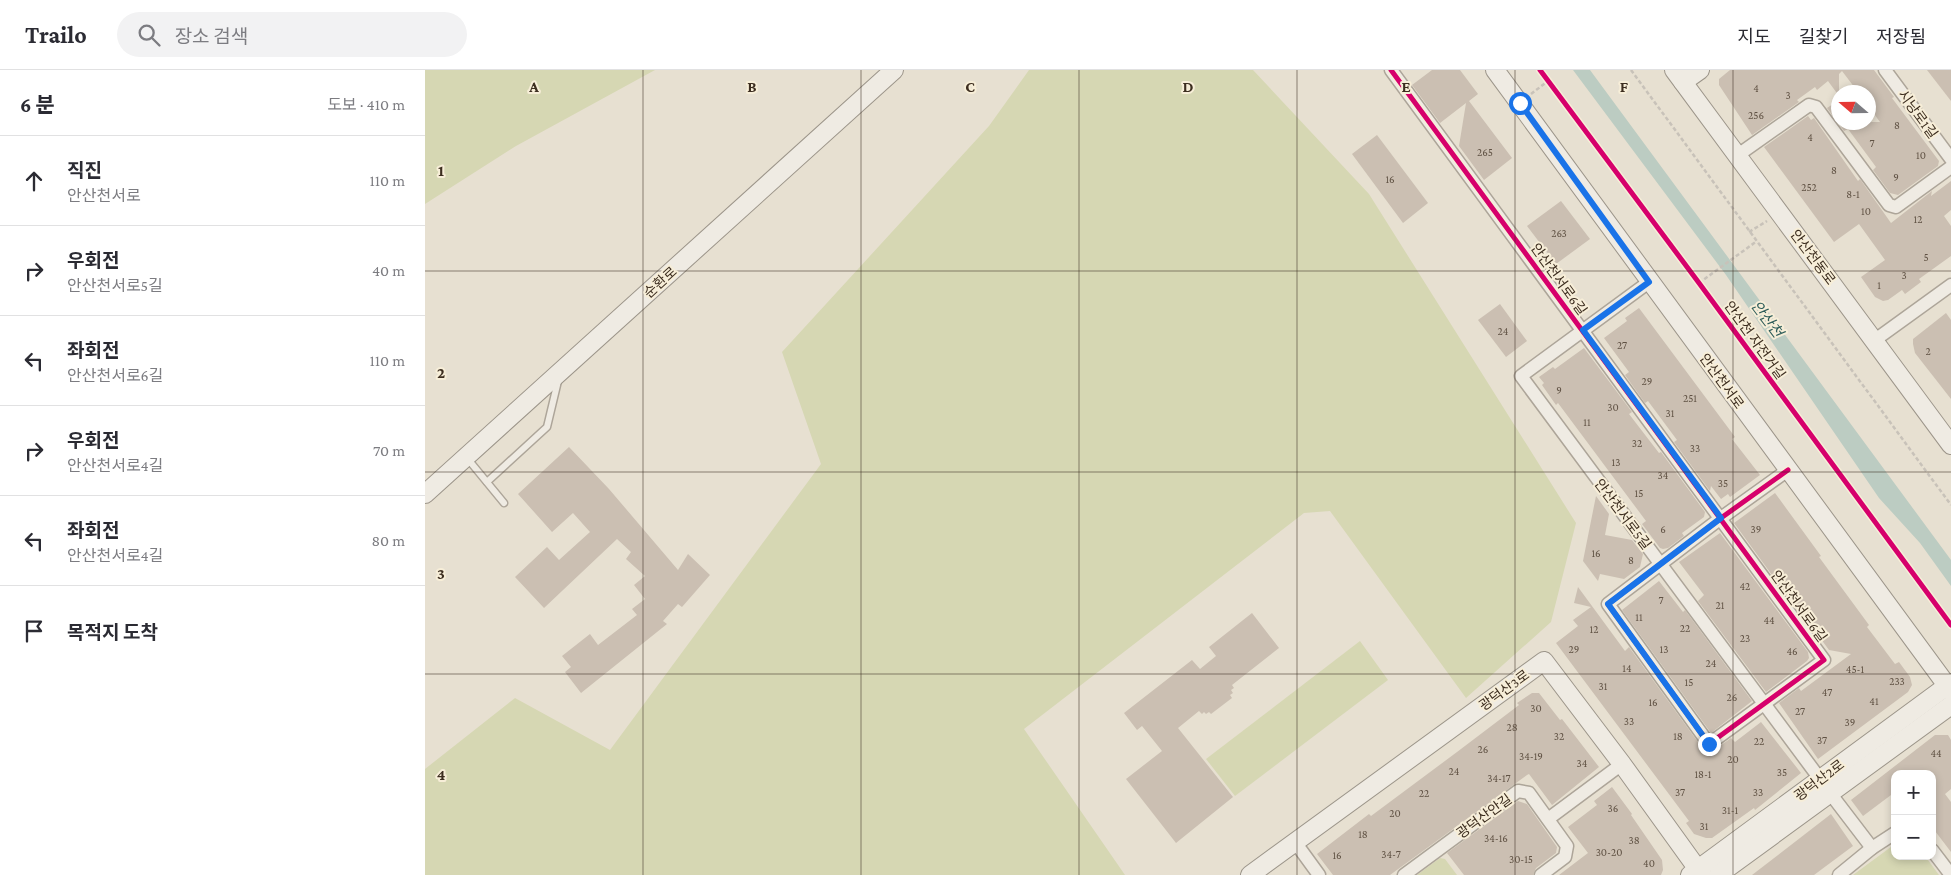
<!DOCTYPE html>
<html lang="ko">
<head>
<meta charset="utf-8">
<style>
	:root { --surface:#fff; --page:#f2f2f3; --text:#2b2b33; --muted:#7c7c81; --line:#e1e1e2 }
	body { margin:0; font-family:"Crimson Pro","Noto Sans KR",serif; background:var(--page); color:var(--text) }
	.controls { position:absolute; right:15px; bottom:15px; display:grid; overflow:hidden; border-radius:10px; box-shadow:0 2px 8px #0003 }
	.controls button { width:45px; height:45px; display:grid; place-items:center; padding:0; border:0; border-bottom:1px solid var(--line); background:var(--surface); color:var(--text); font:25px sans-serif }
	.compass { position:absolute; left:1406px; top:15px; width:45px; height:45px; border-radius:50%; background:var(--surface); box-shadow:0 2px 8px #0003; rotate:290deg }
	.stop { position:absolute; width:15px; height:15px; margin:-11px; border:4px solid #1a73e8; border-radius:50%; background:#fff }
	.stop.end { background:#1a73e8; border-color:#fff; box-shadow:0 1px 5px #0008 }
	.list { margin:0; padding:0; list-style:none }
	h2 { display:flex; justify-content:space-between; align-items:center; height:65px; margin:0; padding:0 20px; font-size:21px }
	h2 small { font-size:16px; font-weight:400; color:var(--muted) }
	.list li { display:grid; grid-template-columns:32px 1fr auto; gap:15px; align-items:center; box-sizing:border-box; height:90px; padding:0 20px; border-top:1px solid var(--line) }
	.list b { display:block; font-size:19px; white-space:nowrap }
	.list p { margin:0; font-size:16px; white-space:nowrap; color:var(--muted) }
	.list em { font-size:16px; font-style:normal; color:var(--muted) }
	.icon { flex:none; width:28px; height:28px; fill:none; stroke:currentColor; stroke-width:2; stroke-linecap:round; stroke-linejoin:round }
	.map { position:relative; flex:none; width:1526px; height:805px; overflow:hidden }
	header { display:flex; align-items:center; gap:30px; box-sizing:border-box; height:70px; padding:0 25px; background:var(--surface); border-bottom:1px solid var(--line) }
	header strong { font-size:24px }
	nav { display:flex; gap:28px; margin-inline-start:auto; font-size:18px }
	.search { width:350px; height:45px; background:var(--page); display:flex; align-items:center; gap:12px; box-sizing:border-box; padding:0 18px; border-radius:28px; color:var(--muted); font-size:19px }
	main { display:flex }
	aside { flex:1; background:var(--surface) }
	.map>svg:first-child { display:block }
	.green { fill:#d6d7b3 }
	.water { fill:#bcccc2 }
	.building { fill:#cbbfb2 }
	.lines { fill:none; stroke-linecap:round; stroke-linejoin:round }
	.lane-casing { stroke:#ada599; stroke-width:9 }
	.street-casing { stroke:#ada599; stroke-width:15 }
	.secondary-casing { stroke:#9c958a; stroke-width:20 }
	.path { stroke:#c8c2b9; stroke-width:2.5; stroke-dasharray:4 2.5; stroke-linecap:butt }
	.lane { stroke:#efebe3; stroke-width:6 }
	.street { stroke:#efebe3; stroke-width:12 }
	.secondary { stroke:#efebe3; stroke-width:18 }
	.cycleway-casing { stroke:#f7eed8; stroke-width:8 }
	.cycleway { stroke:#d6006c; stroke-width:5 }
	.route { stroke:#1a73e8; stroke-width:6 }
	.grid { fill:none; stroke:#3d2e20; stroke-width:1; stroke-opacity:0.55 }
	.labels { text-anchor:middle; stroke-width:4; stroke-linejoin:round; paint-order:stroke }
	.number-label { font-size:11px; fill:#605244 }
	.street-label { font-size:14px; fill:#3d2e20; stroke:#f7eed8 }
	.water-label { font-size:15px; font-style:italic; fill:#2f5d5a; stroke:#f7eed8 }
	.grid-label { font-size:16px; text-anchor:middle; font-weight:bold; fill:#3d2e20; stroke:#f7eed8; stroke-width:4; stroke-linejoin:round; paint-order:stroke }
</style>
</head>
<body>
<header>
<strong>Trailo</strong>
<div class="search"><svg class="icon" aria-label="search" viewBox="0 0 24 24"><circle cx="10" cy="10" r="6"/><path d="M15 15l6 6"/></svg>장소 검색</div>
<nav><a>지도</a><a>길찾기</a><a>저장됨</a></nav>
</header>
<main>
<aside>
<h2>6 분<small>도보 · 410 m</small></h2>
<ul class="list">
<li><svg class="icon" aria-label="ahead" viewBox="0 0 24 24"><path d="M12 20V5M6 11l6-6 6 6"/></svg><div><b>직진</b><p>안산천서로</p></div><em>110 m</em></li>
<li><svg class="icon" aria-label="right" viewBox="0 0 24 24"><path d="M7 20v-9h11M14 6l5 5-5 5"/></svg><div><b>우회전</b><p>안산천서로5길</p></div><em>40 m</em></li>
<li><svg class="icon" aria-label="left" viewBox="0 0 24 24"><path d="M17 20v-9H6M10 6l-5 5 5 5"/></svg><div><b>좌회전</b><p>안산천서로6길</p></div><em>110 m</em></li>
<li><svg class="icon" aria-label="right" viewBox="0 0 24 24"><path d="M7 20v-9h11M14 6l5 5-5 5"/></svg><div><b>우회전</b><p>안산천서로4길</p></div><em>70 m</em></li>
<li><svg class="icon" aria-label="left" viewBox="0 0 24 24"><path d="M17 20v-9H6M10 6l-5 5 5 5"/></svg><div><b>좌회전</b><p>안산천서로4길</p></div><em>80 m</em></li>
<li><svg class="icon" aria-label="arrive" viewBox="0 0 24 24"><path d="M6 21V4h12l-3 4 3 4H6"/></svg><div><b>목적지 도착</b></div></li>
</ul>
</aside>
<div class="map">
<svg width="1526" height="805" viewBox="0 0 1526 805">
	<rect width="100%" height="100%" fill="#e7e0d1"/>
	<!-- green -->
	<g class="green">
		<polygon points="0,0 230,0 91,76 0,134"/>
		<polygon points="604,0 828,0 944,124 1151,453 1126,552 1041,628 905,441 879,443 599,659 700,805 0,805 0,699 90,628 185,680 396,394 357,282 564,56"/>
		<polygon points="935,571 963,610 810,726 781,689"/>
		<polygon points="1470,774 1470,786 1500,786 1514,805 1428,805"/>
		<polygon points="1015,788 1020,789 1032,805 992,805"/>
	</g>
	<!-- water -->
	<polygon class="water" points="1148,0 1165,0 1526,490 1526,516 1495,473 1454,428 1301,205"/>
	<!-- building -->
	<g class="building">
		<polygon points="1007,0 1035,0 1053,24 1044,31 1087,88 1059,110 1034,76 1041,33 1015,53 987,15"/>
		<polygon points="1305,0 1449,0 1469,27 1467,28 1514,91 1513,96 1473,125 1465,123 1448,100 1451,97 1423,59 1419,61 1402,38 1414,30 1414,52 1455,52 1444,37 1444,22 1433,22 1417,1 1414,4 1414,26 1403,11 1392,20 1390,17 1372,30 1374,32 1327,65 1294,15 1294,9"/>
		<polygon points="1502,0 1526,0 1526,31"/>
		<polygon points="1383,46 1386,50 1389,48 1433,111 1435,109 1466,153 1507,121 1506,126 1526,111 1526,140 1519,146 1526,156 1526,186 1494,209 1496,212 1480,224 1477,220 1463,230 1458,231 1450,227 1436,207 1460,190 1434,154 1409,172 1339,77"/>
		<polygon points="952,65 1003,133 978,153 927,84"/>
		<polygon points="1136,131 1165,169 1131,194 1102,156"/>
		<polygon points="1075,234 1102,271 1081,287 1053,250"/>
		<polygon points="1214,238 1310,367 1307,369 1335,405 1305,427 1303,424 1296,429 1286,416 1285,421 1249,372 1252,370 1223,331 1220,333 1200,305 1204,302 1179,268 1202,251 1200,248"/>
		<polygon points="1521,243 1526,250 1526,329 1490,283 1488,274 1488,269"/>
		<polygon points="1159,278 1207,342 1204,344 1234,383 1236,382 1280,442 1279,447 1257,463 1259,466 1243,478 1238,479 1235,478 1217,454 1221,451 1133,333 1131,335 1117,315 1119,313 1114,307 1128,297 1130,299"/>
		<polygon points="144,377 184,419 253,500 263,484 285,505 257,537 253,534 238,551 242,554 156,623 140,602 146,597 137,586 165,564 173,575 212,545 207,539 220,529 209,515 220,506 201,489 206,482 192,469 119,538 90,507 122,477 134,490 165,462 148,443 127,462 93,424"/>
		<polygon points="1350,423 1396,486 1394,487 1444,555 1442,557 1470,594 1474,592 1485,607 1487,615 1483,622 1393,689 1354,633 1374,618 1376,621 1426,584 1404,580 1379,546 1379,549 1309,453"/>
		<polygon points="1171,426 1184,444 1180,465 1207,470 1218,484 1215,497 1199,509 1175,504 1173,511 1158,491"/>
		<polygon points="1295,463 1383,582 1384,588 1382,591 1341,622 1273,531 1279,525 1254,492"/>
		<polygon points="1234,511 1258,542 1260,540 1327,631 1286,663 1197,540"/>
		<polygon points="1153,517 1200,581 1204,577 1278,679 1281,682 1288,681 1306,668 1310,672 1336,652 1376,703 1330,740 1329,738 1287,768 1281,768 1269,764 1261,753 1264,751 1131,573 1153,556 1148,550 1166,537 1149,533"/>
		<polygon points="827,543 854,578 807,615 809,618 806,620 808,623 805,625 807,628 786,644 784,642 781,644 779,642 777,644 774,641 753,658 808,727 751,773 701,709 737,681 717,656 712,660 699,643 767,590 775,599 791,586 784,577"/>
		<polygon points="1107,623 1114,623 1135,650 1137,649 1174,697 1127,735 1104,704 1102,705 965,805 908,805 892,784 944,744 946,746 1032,682 1094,635 1092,633"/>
		<polygon points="1510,665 1523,665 1526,670 1526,719 1520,724 1526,732 1526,782 1507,757 1507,704 1470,704 1470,722 1438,746 1426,730"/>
		<polygon points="1187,717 1207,744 1206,745 1237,790 1238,800 1236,805 1134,805 1163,783 1143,757 1172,735 1169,731"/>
		<polygon points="1093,731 1102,734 1132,777 1131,783 1111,798 1108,805 1039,805 1022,783"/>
		<polygon points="1406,744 1428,776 1389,805 1327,805"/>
	</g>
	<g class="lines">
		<!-- lane casing -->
		<g class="lane-casing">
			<g id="lane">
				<polyline points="42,388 79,433"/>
				<polyline points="62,412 122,357 133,311"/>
			</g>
		</g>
		<!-- street casing -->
		<g class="street-casing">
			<g id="street">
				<polyline points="966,0 1399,590 1284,674 1183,534 1296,448 1363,400"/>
				<polyline points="1460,0 1526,89"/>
				<polyline points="1313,85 1384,35 1391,37 1464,135 1471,137 1526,97"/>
				<polyline points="1224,212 1096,306 1395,709"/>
				<polyline points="1450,270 1526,215"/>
				<polyline points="1405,723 1447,778"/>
				<polyline points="1123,749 1197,694"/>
				<polyline points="870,772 894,805"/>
				<polyline points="1507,780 1526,805"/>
				<polyline points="979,805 1093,721 1104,723 1142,776 1140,787 1116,805"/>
				<polyline points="1414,805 1447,778 1470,763"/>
			</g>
		</g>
		<!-- secondary casing -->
		<g class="secondary-casing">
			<g id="secondary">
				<polyline points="1070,0 1526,621"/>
				<polyline points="1249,0 1526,375"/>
				<polyline points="1258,12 1275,0"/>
				<polyline points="0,424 469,0"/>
				<polyline points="825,805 1119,591 1197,694 1277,805"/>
				<polyline points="1265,805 1526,613"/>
				<polyline points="1293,805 1526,635"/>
			</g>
		</g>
		<!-- path -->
		<g class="path">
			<polyline points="1206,0 1526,435"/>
			<polyline points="1106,24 1123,11"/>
			<polyline points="1324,162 1342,151"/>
			<polyline points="1274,213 1332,171"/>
		</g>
		<!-- lane -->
		<use href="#lane" class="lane"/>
		<!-- street -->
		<use href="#street" class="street"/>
		<!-- secondary -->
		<use href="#secondary" class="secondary"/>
		<!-- cycleway casing -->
		<g class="cycleway-casing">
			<g id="cycleway">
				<polyline points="966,0 1399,590 1284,674 1183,534 1296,448 1363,400"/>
				<polyline points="1115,0 1274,213 1526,555"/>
			</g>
		</g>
		<!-- cycleway -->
		<use href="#cycleway" class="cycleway"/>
	</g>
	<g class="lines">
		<!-- route -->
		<polyline class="route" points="1095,33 1224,212 1158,260 1296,448 1183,534 1284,674"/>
	</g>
	<!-- grid -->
	<path class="grid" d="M218 0V805M436 0V805M654 0V805M872 0V805M1090 0V805M1308 0V805M0 201H1526M0 402H1526M0 604H1526"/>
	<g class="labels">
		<!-- number labels -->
		<g class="number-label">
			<text x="1331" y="22">4</text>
			<text x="1363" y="29">3</text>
			<text x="1331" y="49">256</text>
			<text x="1472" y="59">8</text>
			<text x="1385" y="71">4</text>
			<text x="1447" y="77">7</text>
			<text x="1060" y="86">265</text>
			<text x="1496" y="89">10</text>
			<text x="1409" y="104">8</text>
			<text x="1471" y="111">9</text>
			<text x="965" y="113">16</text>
			<text x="1384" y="121">252</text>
			<text x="1428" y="128">8-1</text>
			<text x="1441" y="145">10</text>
			<text x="1493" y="153">12</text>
			<text x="1134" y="167">263</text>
			<text x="1501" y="191">5</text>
			<text x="1479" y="209">3</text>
			<text x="1454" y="219">1</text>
			<text x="1078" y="265">24</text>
			<text x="1197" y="279">27</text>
			<text x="1503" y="285">2</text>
			<text x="1222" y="315">29</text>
			<text x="1134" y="324">9</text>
			<text x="1265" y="332">251</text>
			<text x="1188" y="341">30</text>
			<text x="1245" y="347">31</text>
			<text x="1162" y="356">11</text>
			<text x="1212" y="377">32</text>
			<text x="1270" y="382">33</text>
			<text x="1191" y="396">13</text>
			<text x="1238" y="409">34</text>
			<text x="1298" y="417">35</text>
			<text x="1214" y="427">15</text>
			<text x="1238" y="463">6</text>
			<text x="1331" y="463">39</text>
			<text x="1171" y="487">16</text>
			<text x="1206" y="494">8</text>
			<text x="1320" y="520">42</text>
			<text x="1236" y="534">7</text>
			<text x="1295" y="539">21</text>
			<text x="1214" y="551">11</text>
			<text x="1344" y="554">44</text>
			<text x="1260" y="562">22</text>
			<text x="1169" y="563">12</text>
			<text x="1320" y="572">23</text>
			<text x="1149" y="583">29</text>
			<text x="1239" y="583">13</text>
			<text x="1367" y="585">46</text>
			<text x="1286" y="597">24</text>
			<text x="1202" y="602">14</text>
			<text x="1430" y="603">45-1</text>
			<text x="1472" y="615">233</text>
			<text x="1264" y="616">15</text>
			<text x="1178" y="620">31</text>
			<text x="1402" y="626">47</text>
			<text x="1307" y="631">26</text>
			<text x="1449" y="635">41</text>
			<text x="1228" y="636">16</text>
			<text x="1111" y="642">30</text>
			<text x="1375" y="645">27</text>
			<text x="1204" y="655">33</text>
			<text x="1425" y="656">39</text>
			<text x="1087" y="661">28</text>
			<text x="1134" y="670">32</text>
			<text x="1253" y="670">18</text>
			<text x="1397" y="674">37</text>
			<text x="1334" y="675">22</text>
			<text x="1058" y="683">26</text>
			<text x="1511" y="687">44</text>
			<text x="1106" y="690">34-19</text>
			<text x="1308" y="693">20</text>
			<text x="1157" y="697">34</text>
			<text x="1029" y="705">24</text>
			<text x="1357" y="706">35</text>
			<text x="1278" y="708">18-1</text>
			<text x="1074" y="712">34-17</text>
			<text x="1255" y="726">37</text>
			<text x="1333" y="726">33</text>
			<text x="999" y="727">22</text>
			<text x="1188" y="742">36</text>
			<text x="1305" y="744">31-1</text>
			<text x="970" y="747">20</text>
			<text x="1279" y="760">31</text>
			<text x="938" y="768">18</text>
			<text x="1071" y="772">34-16</text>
			<text x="1209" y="774">38</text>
			<text x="1184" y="786">30-20</text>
			<text x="966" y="788">34-7</text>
			<text x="912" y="789">16</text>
			<text x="1096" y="793">30-15</text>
			<text x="1224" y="797">40</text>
		</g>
		<!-- street labels -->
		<g class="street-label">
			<text transform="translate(1493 44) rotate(54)" y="5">시낭로1길</text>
			<text transform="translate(1388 187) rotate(53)" y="5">안산천동로</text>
			<text transform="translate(1134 209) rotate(54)" y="5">안산천서로6길</text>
			<text transform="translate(235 212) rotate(-42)" y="5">순환로</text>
			<text transform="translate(1330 270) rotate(54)" y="5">안산천 자전거길</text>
			<text transform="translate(1297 311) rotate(54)" y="5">안산천서로</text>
			<text transform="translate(1198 444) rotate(53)" y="5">안산천서로5길</text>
			<text transform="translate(1374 536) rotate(54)" y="5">안산천서로6길</text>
			<text transform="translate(1079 620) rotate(-36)" y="5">광덕산3로</text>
			<text transform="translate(1394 710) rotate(-37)" y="5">광덕산2로</text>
			<text transform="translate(1059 746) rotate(-36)" y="5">광덕산안길</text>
		</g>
		<!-- water labels -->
		<g class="water-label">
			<text transform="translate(1342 249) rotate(53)" y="5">안산천</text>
		</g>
	</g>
	<g class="grid-label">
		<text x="109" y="22">A</text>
		<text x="327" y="22">B</text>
		<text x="545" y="22">C</text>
		<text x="763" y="22">D</text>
		<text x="981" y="22">E</text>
		<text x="1199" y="22">F</text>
		<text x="16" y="106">1</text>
		<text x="16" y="308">2</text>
		<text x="16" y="509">3</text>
		<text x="16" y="710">4</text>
	</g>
</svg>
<div class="controls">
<button>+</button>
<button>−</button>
</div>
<svg class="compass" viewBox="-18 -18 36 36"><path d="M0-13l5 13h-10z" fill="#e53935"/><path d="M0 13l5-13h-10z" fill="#7c7c81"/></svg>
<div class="stop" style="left:1095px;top:33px"></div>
<div class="stop end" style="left:1284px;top:674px"></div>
</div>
</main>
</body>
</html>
